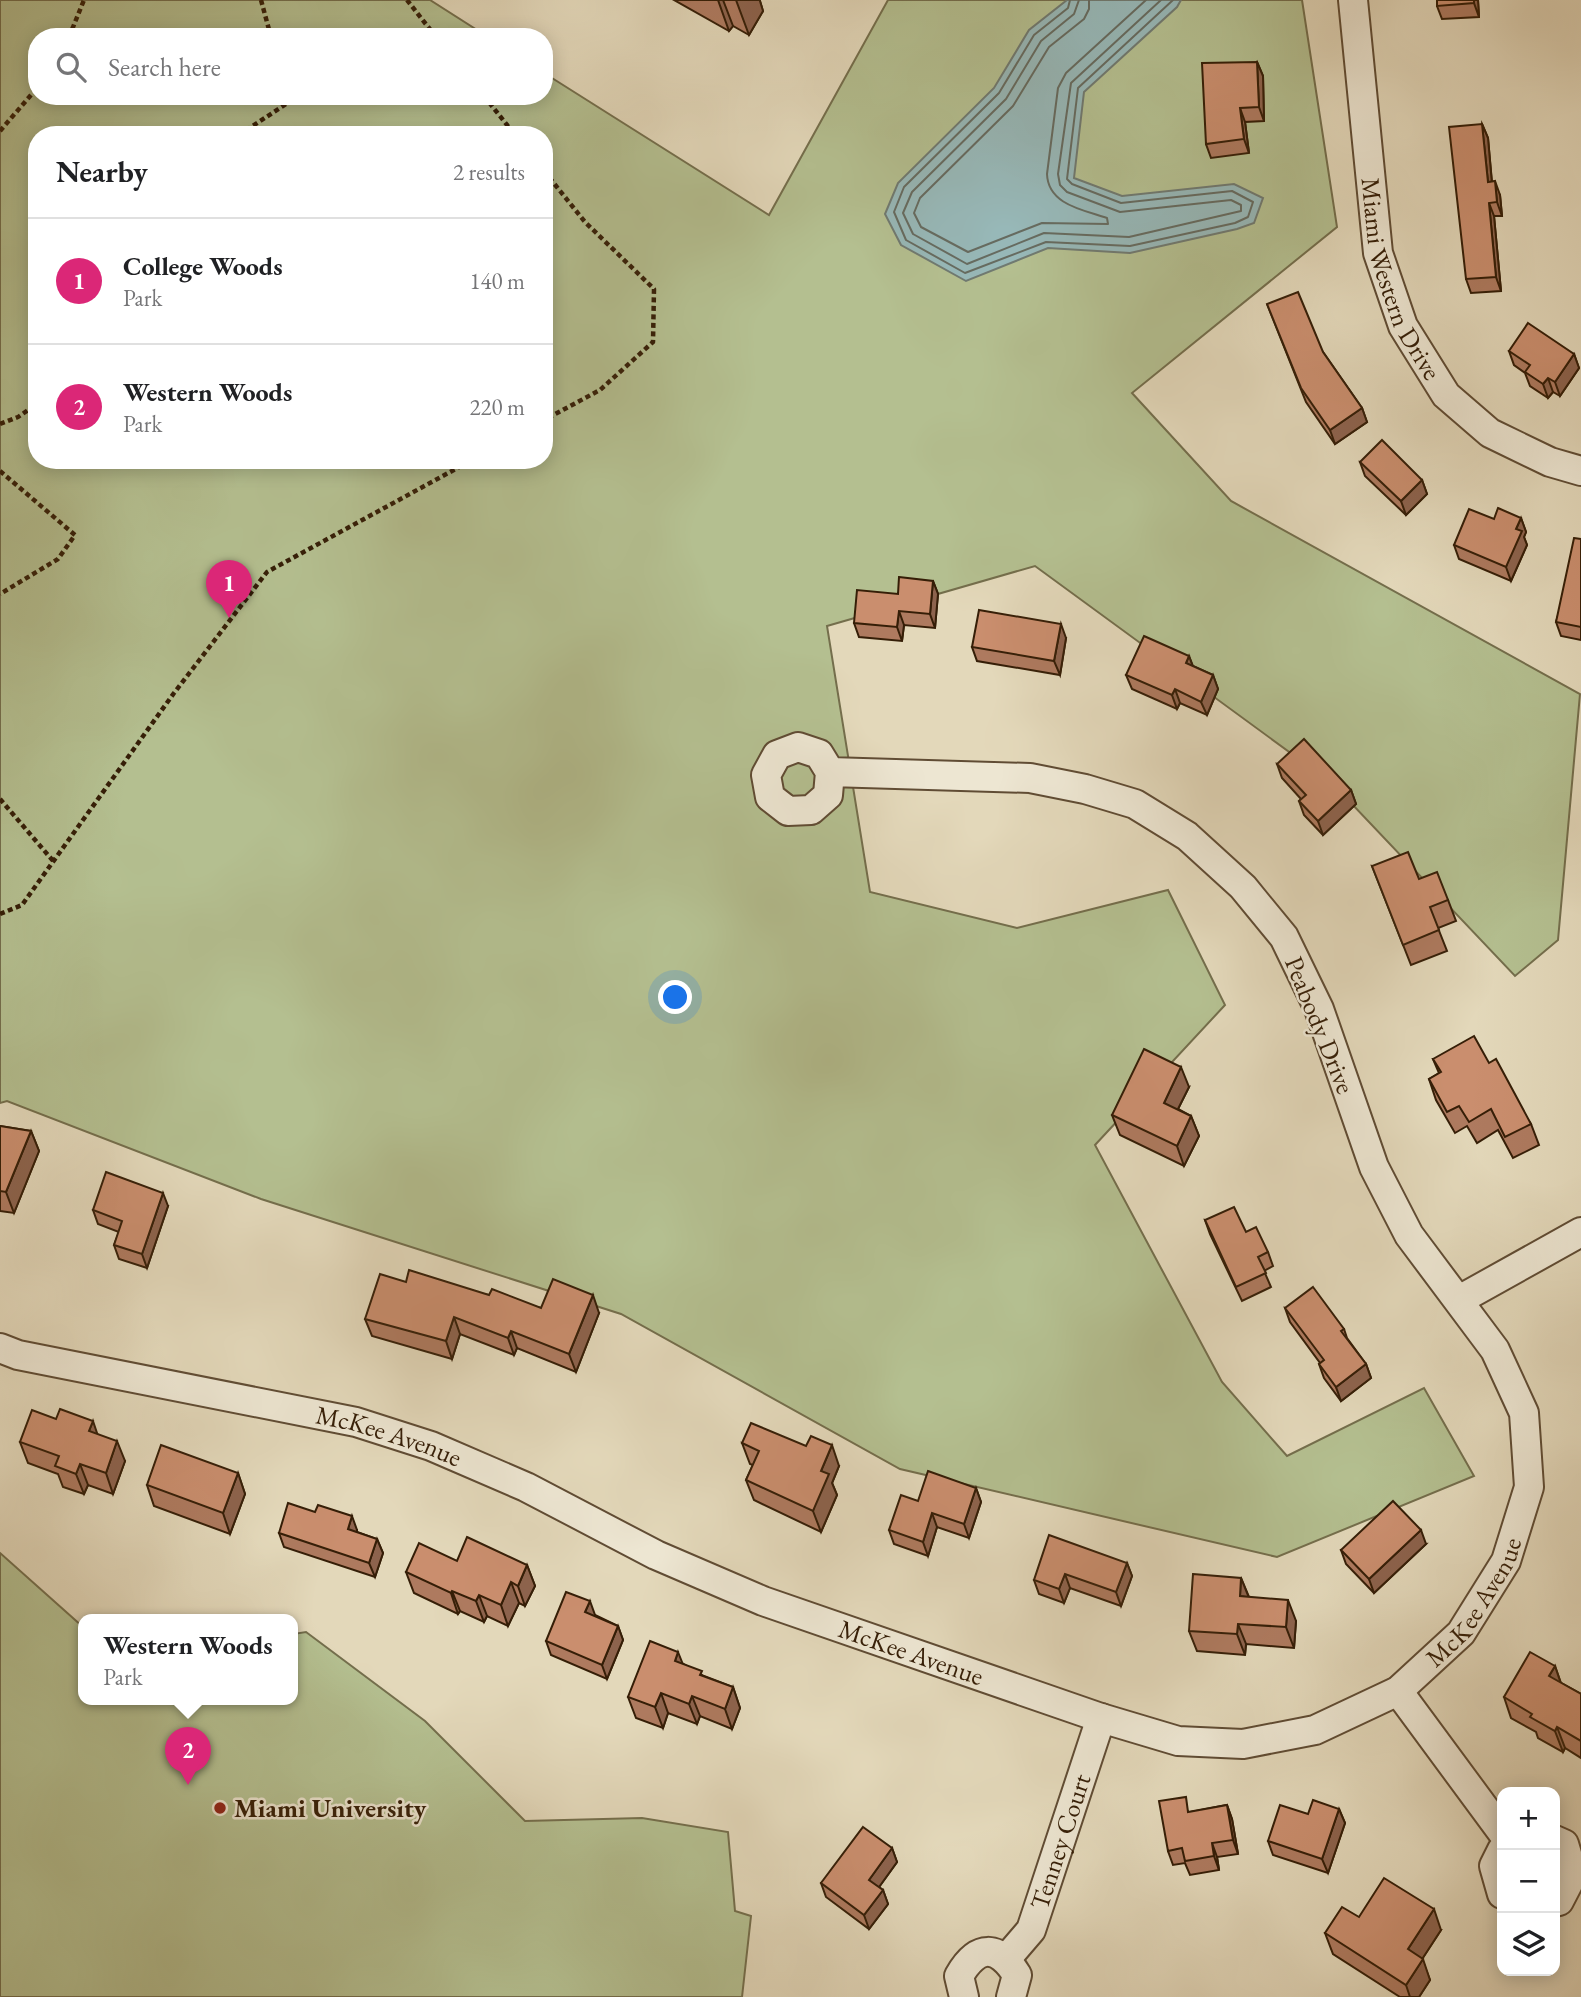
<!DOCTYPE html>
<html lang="en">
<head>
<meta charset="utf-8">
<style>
	:root { --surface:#fff; --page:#f6f6f6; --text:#202124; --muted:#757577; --line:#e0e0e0; --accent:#db2777 }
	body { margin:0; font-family:"EB Garamond",serif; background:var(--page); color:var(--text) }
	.controls { position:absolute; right:21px; bottom:21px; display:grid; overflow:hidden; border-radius:14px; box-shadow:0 4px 18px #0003 }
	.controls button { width:63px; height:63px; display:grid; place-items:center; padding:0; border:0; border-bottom:2px solid var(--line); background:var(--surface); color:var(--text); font:35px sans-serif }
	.you { position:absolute; left:676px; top:998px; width:24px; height:24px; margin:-18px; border:5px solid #fff; border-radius:50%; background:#1a73e8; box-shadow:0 0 0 10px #1a73e833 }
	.badge { display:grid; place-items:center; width:46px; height:46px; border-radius:50%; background:var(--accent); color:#fff; font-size:23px; font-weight:700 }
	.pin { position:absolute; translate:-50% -58px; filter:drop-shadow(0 2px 4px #0008) }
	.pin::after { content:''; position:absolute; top:37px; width:24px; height:21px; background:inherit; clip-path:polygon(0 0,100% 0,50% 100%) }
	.popup { position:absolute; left:78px; top:1614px; width:220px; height:91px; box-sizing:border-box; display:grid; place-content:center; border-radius:14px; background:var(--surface); filter:drop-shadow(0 2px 5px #0005); font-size:23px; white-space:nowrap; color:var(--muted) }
	.popup b { font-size:26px; color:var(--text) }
	.popup::after { content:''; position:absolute; left:50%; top:100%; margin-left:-14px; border:14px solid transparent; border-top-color:var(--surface) }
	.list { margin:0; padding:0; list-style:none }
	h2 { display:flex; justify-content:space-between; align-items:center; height:91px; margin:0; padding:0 28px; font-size:30px }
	h2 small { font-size:23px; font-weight:400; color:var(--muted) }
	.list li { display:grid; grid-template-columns:46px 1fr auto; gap:21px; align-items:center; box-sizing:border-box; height:126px; padding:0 28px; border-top:2px solid var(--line) }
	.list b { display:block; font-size:26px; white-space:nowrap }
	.list p { margin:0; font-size:23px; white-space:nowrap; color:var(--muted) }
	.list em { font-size:23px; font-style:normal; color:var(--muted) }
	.icon { flex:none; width:38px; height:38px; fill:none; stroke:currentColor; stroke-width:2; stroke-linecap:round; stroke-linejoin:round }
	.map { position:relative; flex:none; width:1581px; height:1997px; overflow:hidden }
	.search { position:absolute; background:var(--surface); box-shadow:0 4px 18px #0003; left:28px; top:28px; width:525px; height:77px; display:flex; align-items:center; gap:18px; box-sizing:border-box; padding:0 24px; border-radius:28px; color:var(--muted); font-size:26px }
	.panel { position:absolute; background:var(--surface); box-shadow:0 4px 18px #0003; left:28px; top:126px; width:525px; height:343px; border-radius:28px }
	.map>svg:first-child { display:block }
	.green { fill:#b4bf90; stroke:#746e4c; stroke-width:2; fill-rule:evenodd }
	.water { fill:#97b8b8; stroke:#707a71; stroke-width:2 }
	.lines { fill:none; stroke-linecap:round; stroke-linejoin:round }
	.shore { stroke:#666b60; stroke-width:2 }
	.minor-casing { stroke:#604c34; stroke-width:32 }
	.path { stroke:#351e07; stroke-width:4.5; stroke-dasharray:5 3.5; stroke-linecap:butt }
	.minor { stroke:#ede6d2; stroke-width:28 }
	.wall { fill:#ae7a5f; stroke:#351e07; stroke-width:2 }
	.shaded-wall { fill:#8d634d; stroke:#351e07; stroke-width:2 }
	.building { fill:#ca8e6e; stroke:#351e07; stroke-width:2 }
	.poi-dot { fill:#8f2418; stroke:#ede6d2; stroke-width:2.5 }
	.labels { text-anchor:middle; stroke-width:5; stroke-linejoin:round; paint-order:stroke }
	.street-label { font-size:26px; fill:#351e07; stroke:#ede6d2 }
	.poi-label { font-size:26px; font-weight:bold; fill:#351e07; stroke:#ede6d2; text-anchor:start }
</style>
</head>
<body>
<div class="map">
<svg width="1581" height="1997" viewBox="0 0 1581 1997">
	<rect width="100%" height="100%" fill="#e3d8ba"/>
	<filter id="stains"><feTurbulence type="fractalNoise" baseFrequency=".00286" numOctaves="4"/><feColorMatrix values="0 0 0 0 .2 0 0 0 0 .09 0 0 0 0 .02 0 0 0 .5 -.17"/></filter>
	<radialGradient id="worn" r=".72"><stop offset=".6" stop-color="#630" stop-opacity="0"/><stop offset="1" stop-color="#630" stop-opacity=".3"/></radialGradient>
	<!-- green -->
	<g class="green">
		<path d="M0 0H430L488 37H37V96H544V73L769 215 888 0H1302L1337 227 1132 393 1231 501 1580 694 1558 940 1515 976 1333 784 1035 566 827 626 870 892 1017 928 1168 890 1225 1005 1095 1145 1222 1382 1287 1456 1424 1388 1474 1476 1277 1557 900 1469 621 1314 261 1199 7 1101 0 1103ZM37 135H544V460H37Z"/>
		<polygon points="0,1553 83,1627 83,1699 293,1699 293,1634 306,1632 425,1721 525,1821 642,1818 728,1832 735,1911 751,1916 742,1997 0,1997"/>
	</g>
	<!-- water -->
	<polygon class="water" points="1067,0 1181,0 1177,7 1084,92 1074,178 1122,196 1234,184 1263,198 1254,223 1237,229 1130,253 1048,248 966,281 901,245 885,214 898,183 994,88 1029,30"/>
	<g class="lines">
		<!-- shore -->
		<g class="shore">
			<polyline points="1070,0 1068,8 1034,35 999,93 904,187 894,212 906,240 965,273 1046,242 1130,246 1235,223 1248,217 1253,202 1232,191 1121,203 1072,184 1067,179 1078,88 1173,0"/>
			<polyline points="1079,0 1074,14 1041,41 1006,99 912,192 903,213 913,234 967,264 1044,233 1129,237 1241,211 1241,205 1231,200 1120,212 1067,192 1060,185 1058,174 1071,83 1161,0"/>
			<path d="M1089 0V9L1084 19 1049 47 1013 106 920 198 914 213 921 227 968 252 1042 223 1108 224 1107 218C1084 210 1048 205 1047 174L1058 88 1066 73 1146 0"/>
		</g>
		<!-- minor casing -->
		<g class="minor-casing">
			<g id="minor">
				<path id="s1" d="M1353 0 1378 253 1403 326 1446 395 1490 433 1550 462 1581 471"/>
				<polyline points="1459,1300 1581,1232"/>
				<path id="s2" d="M0 1348 18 1355 356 1422 431 1446 526 1487 656 1555 763 1601 1101 1718 1178 1741 1243 1744 1315 1730 1398 1691 1461 1633 1506 1561 1529 1487 1524 1413 1495 1350 1409 1235 1374 1167 1319 1009 1284 937 1243 887 1187 836 1135 804 1085 789 1030 778 830 772 819 754 798 747 777 755 766 775 770 797 788 811 811 810 828 795 830 772"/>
				<polyline points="1398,1691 1502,1832"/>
				<polyline points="1555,1840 1564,1844 1573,1874 1559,1901 1555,1902"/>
				<polyline points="1502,1850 1494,1866 1502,1894"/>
				<path id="s3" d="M1007 1958 1031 1930 1101 1718"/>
				<path d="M964 1997 959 1976C977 1944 998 1944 1017 1975L1011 1997"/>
			</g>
		</g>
		<!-- path -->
		<g class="path">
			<polyline points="261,0 271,37"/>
			<polyline points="407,0 436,37"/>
			<polyline points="69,37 84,0"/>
			<polyline points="484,96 515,135"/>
			<polyline points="0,131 37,88"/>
			<polyline points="239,135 289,102 287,96"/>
			<polyline points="544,171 585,222 654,289 653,342 600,390 544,420"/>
			<polyline points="0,424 18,417 37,404"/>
			<polyline points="0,471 75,535 58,559 0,594"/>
			<polyline points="0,799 54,862"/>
			<polyline points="0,914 22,905 174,693 267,572 472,460"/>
		</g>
		<!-- minor -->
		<use href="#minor" class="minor"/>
	</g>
	<!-- wall -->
	<g class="wall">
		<polygon points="674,0 760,0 760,1 763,11 749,35 733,26 729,31"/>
		<polygon points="1437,0 1478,0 1479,17 1442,19 1437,6"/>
		<polygon points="1257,62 1263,76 1264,121 1245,122 1249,153 1211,158 1206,144"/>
		<polygon points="1482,124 1488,138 1492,182 1500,195 1502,216 1494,216 1501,291 1471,293 1466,279"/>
		<polygon points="1267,304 1323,352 1362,408 1367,422 1335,444 1306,402"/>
		<polygon points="1509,351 1574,354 1579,368 1560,396 1553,392 1548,398 1530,386 1525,373 1514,365"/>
		<polygon points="1360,462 1422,480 1427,494 1406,515 1365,476"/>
		<polygon points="1521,518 1526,532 1524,537 1527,545 1511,581 1459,559 1454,545 1494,519"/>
		<polygon points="1581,539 1581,640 1561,636 1556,622"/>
		<polygon points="933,581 938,594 935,628 904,625 902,641 859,637 854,623 898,594"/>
		<polygon points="1066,638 1060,675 977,661 972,647"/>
		<polygon points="1189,656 1193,666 1213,675 1218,689 1207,715 1180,703 1177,709 1132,689 1126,675"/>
		<polygon points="1277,764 1351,790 1356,804 1323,835 1304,815 1299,801 1301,799 1282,778"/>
		<polygon points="1372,866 1419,879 1448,900 1456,921 1438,928 1447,951 1411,965"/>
		<polygon points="1433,1059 1489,1063 1531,1124 1539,1145 1513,1158 1498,1130 1477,1143 1467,1126 1455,1133 1436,1100 1429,1079 1439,1073"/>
		<polygon points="1189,1087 1178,1109 1191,1116 1199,1136 1184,1166 1120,1135 1112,1115"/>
		<polygon points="0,1126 31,1131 39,1151 14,1213 0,1211"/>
		<polygon points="168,1206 147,1268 119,1259 114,1245 119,1232 98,1224 93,1210"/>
		<polygon points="1205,1220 1246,1232 1268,1252 1273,1266 1264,1271 1271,1287 1242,1301 1210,1234"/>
		<polygon points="406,1282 489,1295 541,1308 599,1313 576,1372 517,1348 514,1355 460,1334 452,1359 372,1336 365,1319"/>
		<polygon points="1285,1308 1344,1329 1347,1338 1366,1364 1371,1378 1341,1401 1324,1378 1319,1364 1320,1363 1290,1322"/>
		<polygon points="97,1434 125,1461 113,1494 88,1485 84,1494 63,1487 58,1474 28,1463 20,1442"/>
		<polygon points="742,1443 839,1466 832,1483 837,1495 821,1532 754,1500 746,1480 753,1465 750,1464"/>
		<polygon points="238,1473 245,1494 230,1534 154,1506 147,1485"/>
		<polygon points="976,1488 981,1502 969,1538 937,1527 928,1556 894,1544 889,1530 918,1501"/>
		<polygon points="357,1530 357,1532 377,1539 383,1553 375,1577 284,1547 279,1533"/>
		<polygon points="1426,1544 1374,1593 1346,1564 1341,1550"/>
		<polygon points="457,1561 527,1565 535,1586 525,1606 519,1603 508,1626 487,1616 484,1622 460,1611 458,1614 414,1593 406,1572"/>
		<polygon points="1127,1563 1132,1576 1121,1606 1070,1588 1064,1603 1039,1594 1034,1580"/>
		<polygon points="1241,1578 1249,1597 1296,1621 1294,1648 1246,1644 1245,1655 1197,1651 1189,1631"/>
		<polygon points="595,1615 618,1626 623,1640 607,1679 551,1655 546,1641"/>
		<polygon points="682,1663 704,1676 733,1687 740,1708 732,1729 700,1716 697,1724 668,1713 663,1728 636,1718 628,1697"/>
		<polygon points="1555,1666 1561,1683 1581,1694 1581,1758 1565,1748 1563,1752 1538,1738 1536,1732 1511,1718 1504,1697"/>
		<polygon points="1227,1805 1232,1819 1238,1854 1217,1857 1219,1870 1190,1875 1185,1863 1173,1865 1168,1851 1191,1812"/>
		<polygon points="1339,1809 1345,1823 1328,1873 1273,1855 1268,1841 1308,1814"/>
		<polygon points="892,1848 897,1862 879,1887 883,1890 888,1904 869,1929 826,1897 821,1883"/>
		<polygon points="1441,1930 1422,1959 1430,1980 1419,1997 1400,1997 1333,1954 1325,1933"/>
	</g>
	<!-- shaded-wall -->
	<g class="shaded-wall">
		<polygon points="718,0 723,0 733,26 729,31"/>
		<polygon points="736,0 760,0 760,1 763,11 749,35"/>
		<polygon points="1474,0 1478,0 1479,17 1474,3"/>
		<polygon points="1257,62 1263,76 1264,121 1259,107"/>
		<polygon points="1240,108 1245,122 1249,153 1244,139"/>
		<polygon points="1482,124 1488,138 1493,196 1488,182"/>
		<polygon points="1495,181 1500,195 1502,216 1497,202"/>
		<polygon points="1489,203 1494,216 1501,291 1496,277"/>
		<polygon points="1574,354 1579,368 1560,396 1555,382"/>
		<polygon points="1548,378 1553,392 1548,398 1543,384"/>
		<polygon points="1362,408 1367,422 1335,444 1330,430"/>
		<polygon points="1422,480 1427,494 1406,515 1401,501"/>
		<polygon points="1521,518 1526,532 1524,537 1527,545 1511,581 1506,567 1516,529"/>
		<polygon points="933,581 938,594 935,628 930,614"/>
		<polygon points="899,611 904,625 902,641 897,627"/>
		<polygon points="1061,624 1066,638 1060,675 1054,661"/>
		<polygon points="1189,656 1194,670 1186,663"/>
		<polygon points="1213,675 1218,689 1207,715 1201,702"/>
		<polygon points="1175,689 1180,703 1177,709 1172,695"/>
		<polygon points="1351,790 1356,804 1323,835 1318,821"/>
		<polygon points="1181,1067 1189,1087 1171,1123 1164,1103"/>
		<polygon points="1191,1116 1199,1136 1184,1166 1177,1146"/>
		<polygon points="31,1131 39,1151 14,1213 6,1192"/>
		<polygon points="163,1193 168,1206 147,1268 142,1254"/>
		<polygon points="593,1295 599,1313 576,1372 569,1354"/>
		<polygon points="454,1317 460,1334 452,1359 446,1341"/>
		<polygon points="511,1331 517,1348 514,1355 508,1338"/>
		<polygon points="1366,1364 1371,1378 1341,1401 1336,1387"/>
		<polygon points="93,1421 100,1442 89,1431"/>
		<polygon points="117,1441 125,1461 113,1494 106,1473"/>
		<polygon points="832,1445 839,1466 832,1483 837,1495 821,1532 813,1511 821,1471"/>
		<polygon points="80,1464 88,1485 84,1494 76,1474"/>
		<polygon points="238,1473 245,1494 230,1534 223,1513"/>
		<polygon points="976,1488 981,1502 969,1538 964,1524"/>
		<polygon points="932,1513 937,1527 928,1556 923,1542"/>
		<polygon points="352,1516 357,1530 353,1543 348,1529"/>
		<polygon points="1421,1530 1426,1544 1374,1593 1369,1579"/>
		<polygon points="377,1539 383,1553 375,1577 369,1563"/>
		<polygon points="1127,1563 1132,1576 1121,1606 1116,1592"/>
		<polygon points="527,1565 535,1586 525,1606 518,1586"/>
		<polygon points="1065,1574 1070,1588 1064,1603 1059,1589"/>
		<polygon points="1241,1578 1249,1598 1240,1596"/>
		<polygon points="511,1582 519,1603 508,1626 501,1605"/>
		<polygon points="452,1591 460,1611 458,1614 451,1593"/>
		<polygon points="479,1595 487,1616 484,1622 476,1601"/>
		<polygon points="1288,1600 1296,1621 1294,1648 1286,1627"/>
		<polygon points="590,1601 595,1615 590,1626 585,1612"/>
		<polygon points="1238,1624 1246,1644 1245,1655 1237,1634"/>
		<polygon points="618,1626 623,1640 607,1679 602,1665"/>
		<polygon points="678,1652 686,1672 675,1661"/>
		<polygon points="1555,1666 1562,1687 1549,1676"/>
		<polygon points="733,1687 740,1708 732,1729 725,1709"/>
		<polygon points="661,1693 668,1713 663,1728 655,1707"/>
		<polygon points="692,1696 700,1716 697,1724 689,1704"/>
		<polygon points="1557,1727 1565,1748 1563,1752 1555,1731"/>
		<polygon points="1227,1805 1232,1819 1238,1854 1233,1840"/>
		<polygon points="1339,1809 1345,1823 1328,1873 1322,1859"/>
		<polygon points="1212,1843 1217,1857 1219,1870 1214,1856"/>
		<polygon points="892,1848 897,1862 874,1894 869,1880"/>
		<polygon points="883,1890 888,1904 869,1929 864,1915"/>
		<polygon points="1434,1909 1441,1930 1415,1970 1408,1949"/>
		<polygon points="1423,1959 1430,1980 1419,1997 1410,1997 1406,1985"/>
	</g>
	<!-- building -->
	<g class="building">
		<polygon points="1437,0 1474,0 1474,3 1437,6"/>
		<polygon points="1257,62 1259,107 1240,108 1244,139 1206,144 1202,63"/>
		<polygon points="1482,124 1488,182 1495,181 1497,202 1489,203 1496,277 1466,279 1449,127"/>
		<polygon points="1298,292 1323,352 1362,408 1330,430 1301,388 1267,304"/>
		<polygon points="1528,323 1574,354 1555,382 1548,378 1543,384 1525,372 1530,365 1509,351"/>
		<polygon points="1382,440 1422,480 1401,501 1360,462"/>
		<polygon points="1498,508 1521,518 1516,529 1522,531 1506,567 1454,545 1469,509 1494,519"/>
		<polygon points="1574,538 1581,539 1581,627 1556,622"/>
		<polygon points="899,577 933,581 930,614 899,611 897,627 854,623 857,590 898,594"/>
		<polygon points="979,610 1061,624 1054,661 972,647"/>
		<polygon points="1144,636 1189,656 1186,663 1213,675 1201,702 1175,689 1172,695 1126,675"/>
		<polygon points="1304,739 1351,790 1318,821 1299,801 1306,795 1277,764"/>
		<polygon points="1408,852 1419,879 1437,872 1448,900 1430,907 1439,930 1403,945 1372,866"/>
		<polygon points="1474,1036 1489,1063 1496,1059 1531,1124 1505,1137 1491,1109 1469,1122 1459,1106 1447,1112 1429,1079 1441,1072 1433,1059"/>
		<polygon points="1144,1049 1181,1067 1164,1103 1191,1116 1177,1146 1112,1115"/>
		<polygon points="0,1126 31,1131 6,1192 0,1191"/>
		<polygon points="106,1172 163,1193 142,1254 114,1245 122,1221 93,1210"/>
		<polygon points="1234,1207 1246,1232 1256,1227 1268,1252 1258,1257 1266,1273 1236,1287 1205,1220"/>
		<polygon points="409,1270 489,1295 492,1289 541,1308 553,1279 593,1295 569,1354 511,1331 508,1338 454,1317 446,1341 365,1319 380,1274 406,1282"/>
		<polygon points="1313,1287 1344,1329 1341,1331 1366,1364 1336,1387 1319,1364 1324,1360 1285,1308"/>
		<polygon points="60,1409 93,1421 89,1431 117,1441 106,1473 80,1464 76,1474 55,1466 59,1456 20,1442 32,1410 56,1419"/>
		<polygon points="751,1423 806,1446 811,1436 832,1445 821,1471 829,1474 813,1511 746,1480 759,1451 742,1443"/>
		<polygon points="161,1445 238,1473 223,1513 147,1485"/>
		<polygon points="928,1471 976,1488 964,1524 932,1513 923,1542 889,1530 901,1495 918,1501"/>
		<polygon points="1393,1501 1421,1530 1369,1579 1341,1550"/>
		<polygon points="288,1503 315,1512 318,1505 352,1516 348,1529 377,1539 369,1563 279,1533"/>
		<polygon points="1049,1535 1127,1563 1116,1592 1065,1574 1059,1589 1034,1580"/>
		<polygon points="467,1537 527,1565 518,1586 511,1582 501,1605 479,1595 476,1601 452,1591 451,1593 406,1572 419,1543 457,1561"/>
		<polygon points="1193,1574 1241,1578 1240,1596 1288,1600 1286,1627 1238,1624 1237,1634 1189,1631"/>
		<polygon points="566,1592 590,1601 585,1612 618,1626 602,1665 546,1641"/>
		<polygon points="650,1641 678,1652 675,1661 702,1671 700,1675 733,1687 725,1709 692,1696 689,1704 661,1693 655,1707 628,1697"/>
		<polygon points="1530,1652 1555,1666 1549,1676 1581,1694 1581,1741 1557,1727 1555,1731 1530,1717 1532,1714 1504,1697"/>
		<polygon points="1186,1797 1188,1812 1227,1805 1233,1840 1212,1843 1214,1856 1185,1861 1182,1848 1168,1851 1159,1801"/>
		<polygon points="1313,1800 1339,1809 1322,1859 1268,1841 1280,1805 1308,1814"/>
		<polygon points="863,1827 892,1848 869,1880 883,1890 864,1915 821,1883"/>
		<polygon points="1384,1878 1434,1909 1408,1949 1423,1959 1406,1985 1325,1933 1342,1907 1359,1917"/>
	</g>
	<!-- markers -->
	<circle class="poi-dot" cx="220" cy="1808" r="7"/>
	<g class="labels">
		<!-- street labels -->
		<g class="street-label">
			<text dy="9" stroke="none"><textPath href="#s1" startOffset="285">Miami Western Drive</textPath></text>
			<text transform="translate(1320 1025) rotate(68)" y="9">Peabody Drive</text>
			<text dy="9" stroke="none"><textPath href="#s2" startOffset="399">McKee Avenue</textPath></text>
			<text dy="9" stroke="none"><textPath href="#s2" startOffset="1596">McKee Avenue</textPath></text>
			<text dy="9" stroke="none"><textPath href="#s2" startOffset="966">McKee Avenue</textPath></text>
			<text dy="9" stroke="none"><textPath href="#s3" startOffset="130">Tenney Court</textPath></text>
		</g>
		<!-- poi labels -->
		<g class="poi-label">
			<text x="234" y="1817">Miami University</text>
		</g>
	</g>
	<rect width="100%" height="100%" filter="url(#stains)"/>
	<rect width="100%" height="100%" fill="url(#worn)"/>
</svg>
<div class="controls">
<button>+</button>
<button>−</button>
<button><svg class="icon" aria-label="layers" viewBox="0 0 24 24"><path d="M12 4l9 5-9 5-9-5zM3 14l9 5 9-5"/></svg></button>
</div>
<div class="you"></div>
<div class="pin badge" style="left:229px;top:618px">1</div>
<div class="pin badge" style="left:188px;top:1785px">2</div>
<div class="popup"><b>Western Woods</b>Park</div>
<div class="search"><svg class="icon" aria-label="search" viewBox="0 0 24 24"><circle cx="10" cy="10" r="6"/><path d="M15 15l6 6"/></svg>Search here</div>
<section class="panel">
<h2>Nearby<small>2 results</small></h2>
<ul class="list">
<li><span class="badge">1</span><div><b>College Woods</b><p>Park</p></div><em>140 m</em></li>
<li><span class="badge">2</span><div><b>Western Woods</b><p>Park</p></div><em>220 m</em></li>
</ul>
</section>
</div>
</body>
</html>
